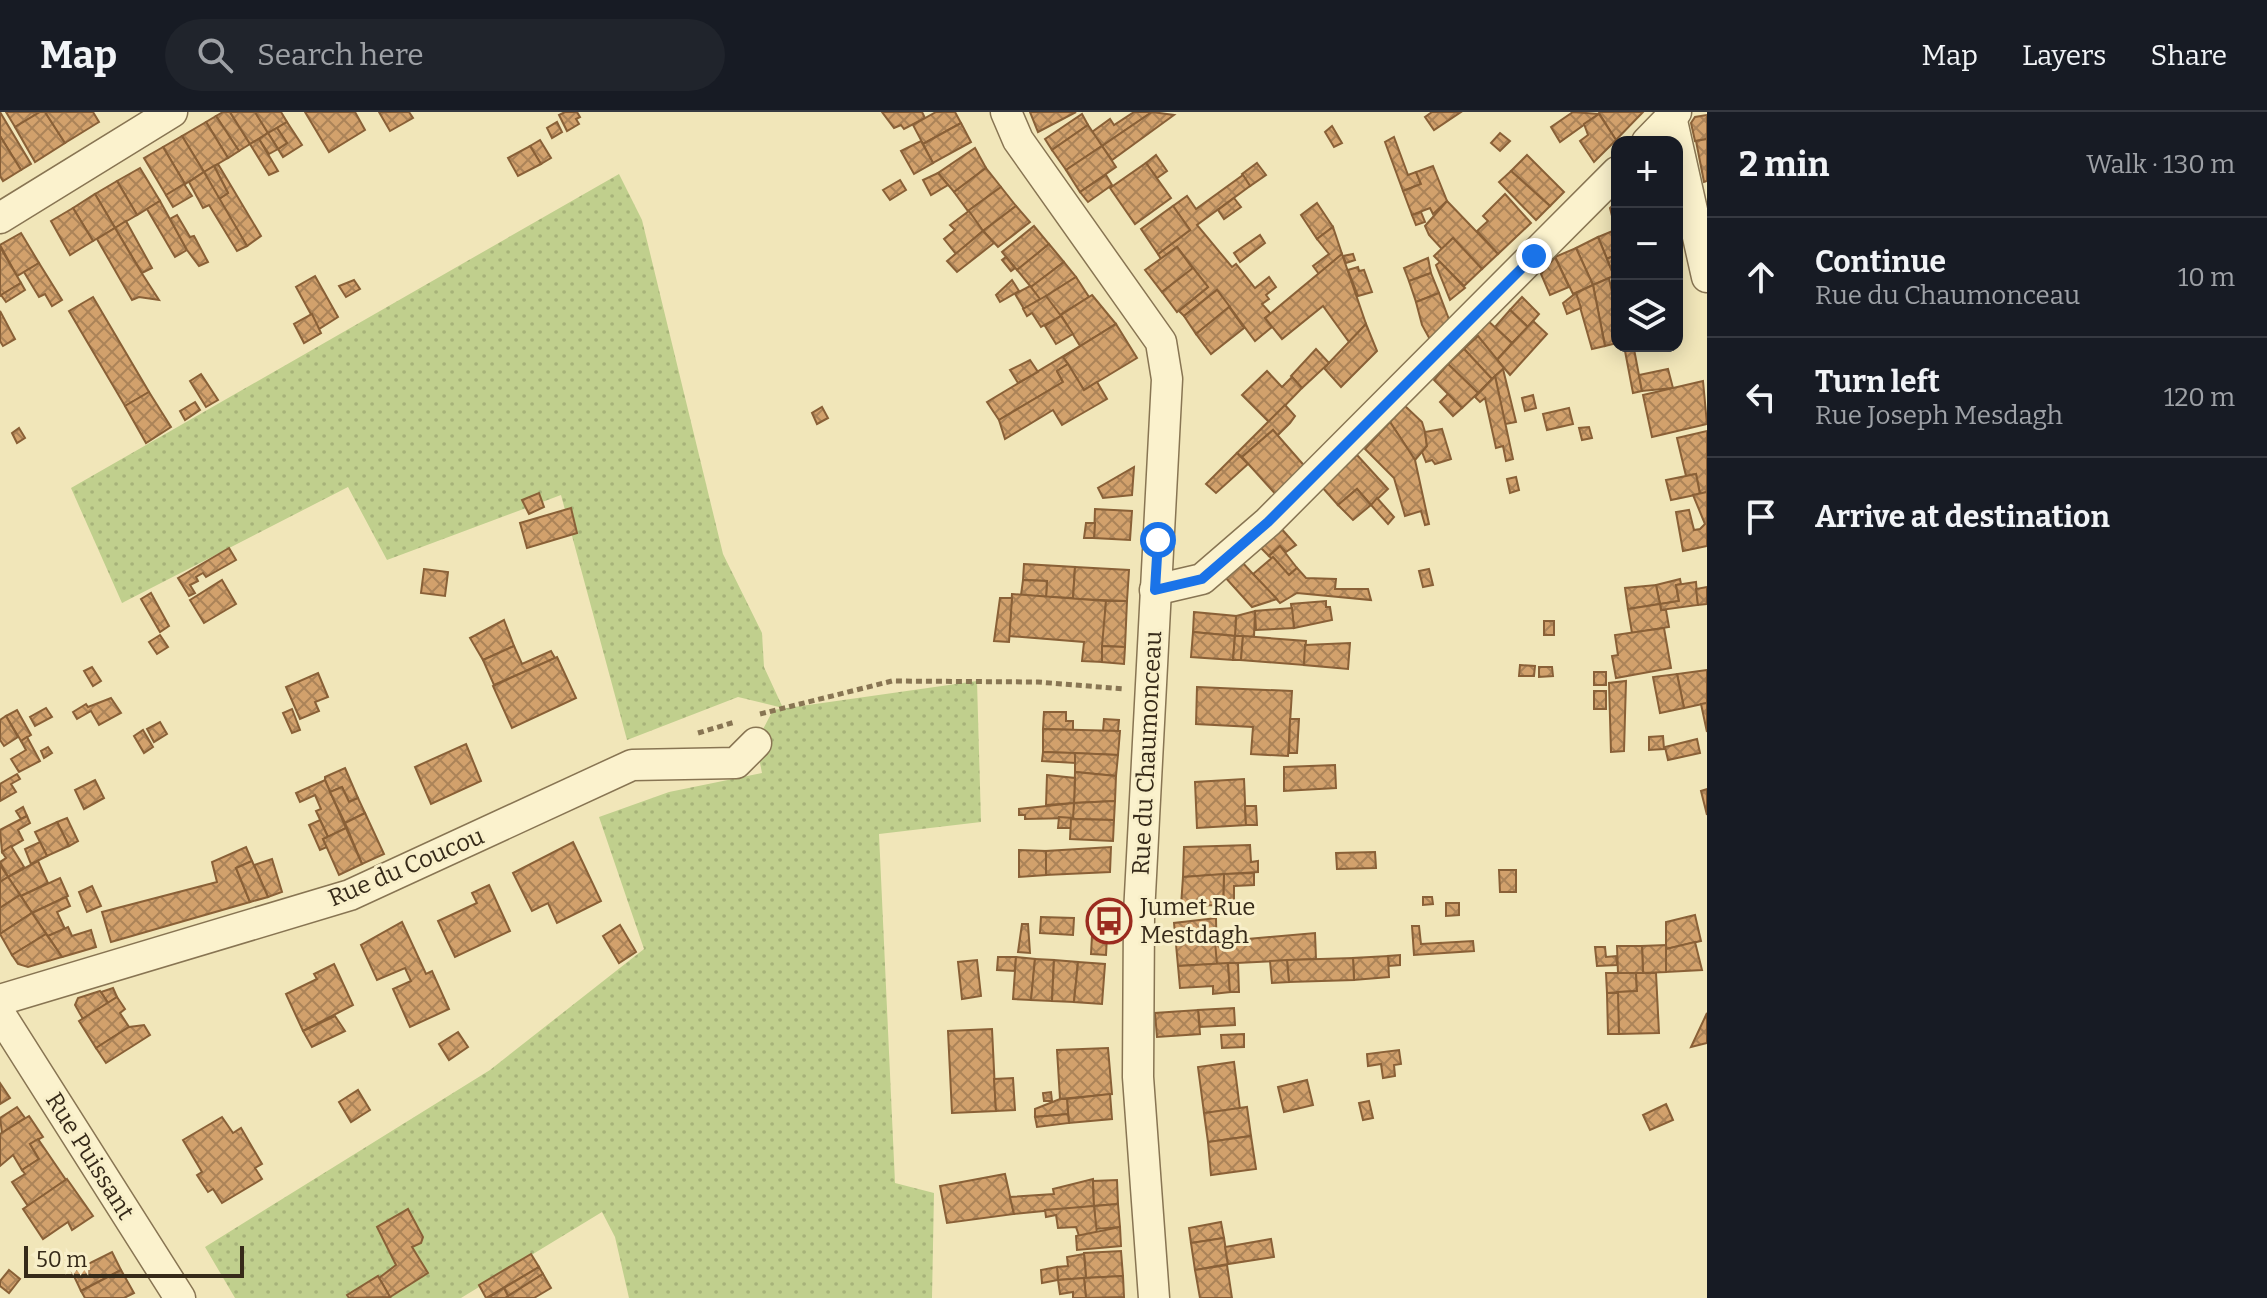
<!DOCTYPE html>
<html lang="en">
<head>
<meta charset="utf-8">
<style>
	:root { --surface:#171b24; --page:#20242c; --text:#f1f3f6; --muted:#9ea1a6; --line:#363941 }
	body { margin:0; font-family:Bitter,serif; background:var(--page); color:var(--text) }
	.controls { position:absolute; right:24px; top:24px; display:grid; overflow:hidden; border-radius:16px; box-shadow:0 4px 20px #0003 }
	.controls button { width:72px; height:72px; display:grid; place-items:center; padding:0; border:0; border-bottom:2px solid var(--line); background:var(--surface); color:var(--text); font:40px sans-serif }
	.scale { position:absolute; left:24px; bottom:20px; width:220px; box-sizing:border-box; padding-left:8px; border:4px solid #362a19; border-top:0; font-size:22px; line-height:28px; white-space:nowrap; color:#362a19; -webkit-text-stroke:6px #f8efc9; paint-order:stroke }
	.stop { position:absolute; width:24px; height:24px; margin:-18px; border:6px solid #1a73e8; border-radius:50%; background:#fff }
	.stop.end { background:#1a73e8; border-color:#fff; box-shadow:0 2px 8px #0008 }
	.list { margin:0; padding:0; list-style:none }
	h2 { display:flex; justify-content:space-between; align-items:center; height:104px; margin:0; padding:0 32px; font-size:34px }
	h2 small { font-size:26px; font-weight:400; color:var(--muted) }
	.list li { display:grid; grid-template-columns:52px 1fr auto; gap:24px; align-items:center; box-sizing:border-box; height:120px; padding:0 32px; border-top:2px solid var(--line) }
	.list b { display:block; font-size:30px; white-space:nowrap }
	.list p { margin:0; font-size:26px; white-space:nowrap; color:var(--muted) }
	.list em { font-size:26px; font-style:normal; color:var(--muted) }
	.icon { flex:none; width:44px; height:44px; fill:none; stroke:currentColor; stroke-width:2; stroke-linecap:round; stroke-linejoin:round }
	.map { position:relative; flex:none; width:1707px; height:1186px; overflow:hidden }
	header { display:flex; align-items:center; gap:48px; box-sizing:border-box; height:112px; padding:0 40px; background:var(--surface); border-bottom:2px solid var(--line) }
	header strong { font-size:38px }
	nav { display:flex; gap:44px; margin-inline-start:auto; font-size:28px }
	.search { width:560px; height:72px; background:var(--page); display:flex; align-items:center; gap:20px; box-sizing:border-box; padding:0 28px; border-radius:44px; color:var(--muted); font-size:30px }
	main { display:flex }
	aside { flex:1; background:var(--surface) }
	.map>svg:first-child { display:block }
	.grass { fill:url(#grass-dots) }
	.building { fill:url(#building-cross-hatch); stroke:#896037; stroke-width:2 }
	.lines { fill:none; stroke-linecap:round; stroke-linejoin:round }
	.street-casing { stroke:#887553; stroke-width:33 }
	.path { stroke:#887553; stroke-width:5; stroke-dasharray:6 4; stroke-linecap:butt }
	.street { stroke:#fbf2cd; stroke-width:30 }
	.route { stroke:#1a73e8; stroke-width:10 }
	.labels { text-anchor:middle; stroke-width:6; stroke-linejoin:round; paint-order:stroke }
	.street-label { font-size:24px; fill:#362a19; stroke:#f8efc9 }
	.poi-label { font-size:24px; fill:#362a19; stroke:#f8efc9; text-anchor:start }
</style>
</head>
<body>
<header>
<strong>Map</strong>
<div class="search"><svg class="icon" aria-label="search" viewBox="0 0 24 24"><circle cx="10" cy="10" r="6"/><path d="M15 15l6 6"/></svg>Search here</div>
<nav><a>Map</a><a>Layers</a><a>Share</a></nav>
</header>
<main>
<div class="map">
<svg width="1707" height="1186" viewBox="0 0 1707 1186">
	<defs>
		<pattern id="grass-dots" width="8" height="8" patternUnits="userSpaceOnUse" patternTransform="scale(2)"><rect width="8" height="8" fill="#c0cf8d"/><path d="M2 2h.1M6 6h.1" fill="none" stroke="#a6b279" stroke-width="1.8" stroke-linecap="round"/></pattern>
		<pattern id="building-cross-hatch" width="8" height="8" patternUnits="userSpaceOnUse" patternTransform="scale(2)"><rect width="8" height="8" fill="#d2a16c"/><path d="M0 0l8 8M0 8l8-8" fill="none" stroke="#ab8358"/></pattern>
	</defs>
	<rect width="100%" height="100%" fill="#f1e6b9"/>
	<!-- grass -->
	<g class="grass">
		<polygon points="619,62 642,108 723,442 762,521 764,555 783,596 738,585 627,628 561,383 387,448 348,375 122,491 71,376"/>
		<polygon points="977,569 981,710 879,722 895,1071 934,1081 932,1186 629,1186 615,1125 602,1100 461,1186 235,1186 205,1135 490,958 644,837 599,705 669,680 762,661 756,631 773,598"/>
	</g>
	<!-- building -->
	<g class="building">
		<polygon points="0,0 31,52 21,58 0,24"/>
		<polygon points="6,0 40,0 15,15"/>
		<polygon points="40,0 45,0 65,31 35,50 15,15"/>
		<polygon points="45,0 93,0 99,10 65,31"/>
		<polygon points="223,0 230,0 250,32 239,39 216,4"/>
		<polygon points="230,0 255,0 268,21 250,32"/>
		<polygon points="255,0 281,0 287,10 268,21"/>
		<polygon points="305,0 355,0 365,18 329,40"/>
		<polygon points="379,0 409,0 413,6 390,19"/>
		<polygon points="565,0 577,0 580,5 576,7 579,12 567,19 559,3"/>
		<polygon points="882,0 922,0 925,6 904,17 901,13 894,16"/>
		<polygon points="936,0 955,0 961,11 923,32 913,13"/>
		<polygon points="1030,0 1076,0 1038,20"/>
		<polygon points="1134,0 1152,0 1102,34 1092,20 1110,7 1114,13"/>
		<polygon points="1152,0 1174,3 1112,48 1102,34"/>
		<polygon points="1432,0 1461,0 1434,18 1425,5"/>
		<polygon points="1573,0 1599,2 1560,30 1551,15"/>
		<polygon points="1643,0 1616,28 1599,1 1600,0"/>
		<polygon points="1082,2 1088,13 1052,38 1045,27"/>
		<polygon points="1599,2 1616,28 1594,50 1580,29 1588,23 1584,12"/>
		<polygon points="1707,3 1707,27 1695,29 1691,11 1695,5"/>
		<polygon points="216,4 239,39 228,46 206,10"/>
		<polygon points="206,10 228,46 204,60 182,24"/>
		<polygon points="287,10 302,33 283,45 278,37 287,31 277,16"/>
		<polygon points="557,10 562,20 552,26 547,16"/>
		<polygon points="961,11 971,30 933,51 923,32"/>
		<polygon points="1088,13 1102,34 1066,58 1052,38"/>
		<polygon points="1332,14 1342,31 1334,35 1325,20"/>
		<polygon points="277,16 287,31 278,37 268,21"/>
		<polygon points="268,21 278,37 269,42 259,27"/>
		<polygon points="1500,21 1510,29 1500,39 1491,31"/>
		<polygon points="0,24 21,58 3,69 0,64"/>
		<polygon points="182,24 204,60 185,72 163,35"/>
		<polygon points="1394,25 1408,63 1416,60 1421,72 1403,79 1385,30"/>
		<polygon points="259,27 278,59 269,63 250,32"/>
		<polygon points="1707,27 1707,69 1704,70 1696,29"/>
		<polygon points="540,28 551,46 541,52 530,34"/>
		<polygon points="921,29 933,51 914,62 901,39"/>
		<polygon points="530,34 541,52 518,64 508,46"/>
		<polygon points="1102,34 1116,55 1080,80 1066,58"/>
		<polygon points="163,35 185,72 166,83 144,46"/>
		<polygon points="975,36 986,56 954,80 938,61"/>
		<polygon points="1156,43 1167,59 1157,66 1146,51"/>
		<polygon points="1527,43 1564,80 1550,94 1511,59"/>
		<polygon points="1146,51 1171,86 1135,112 1110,76"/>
		<polygon points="1257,51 1266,63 1250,74 1242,62"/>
		<polygon points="218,52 261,124 247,134 219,87 228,81 214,54"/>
		<polygon points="214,54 228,81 219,87 204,60"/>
		<polygon points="1433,54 1447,89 1433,102 1430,96 1412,103 1403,79 1421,72 1416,60"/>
		<polygon points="140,56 160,89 137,103 117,69"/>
		<polygon points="986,56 1001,75 968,99 954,80"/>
		<polygon points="1511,59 1550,94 1536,108 1499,70"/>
		<polygon points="204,60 247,134 237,139 209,93 203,96 189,70"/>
		<polygon points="938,61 948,73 931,83 923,68"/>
		<polygon points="1106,63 1112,73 1088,90 1080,80"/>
		<polygon points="1243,63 1250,74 1197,113 1232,155 1236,152 1255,176 1269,165 1276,175 1266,183 1269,187 1262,192 1271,202 1265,206 1272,215 1255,229 1217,178 1184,204 1179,199 1208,175 1177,135 1161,147 1158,142 1190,118 1173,94 1187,84 1196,97"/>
		<polygon points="900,68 906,78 890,88 883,78"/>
		<polygon points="117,69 137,103 115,116 95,82"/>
		<polygon points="184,72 192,84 173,95 166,83"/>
		<polygon points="1001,75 1016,94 983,119 968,99"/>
		<polygon points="95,82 115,116 93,129 73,96"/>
		<polygon points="1505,82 1531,111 1498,142 1477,119 1488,109 1483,104"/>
		<polygon points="1234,86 1241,95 1224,107 1218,98"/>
		<polygon points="160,89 187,138 175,145 147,97"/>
		<polygon points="1447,89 1498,142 1482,157 1453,126 1442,137 1429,123 1425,114"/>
		<polygon points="1617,89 1617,124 1610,96"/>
		<polygon points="1317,91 1333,115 1317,127 1301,103"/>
		<polygon points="1016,94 1030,110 998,135 983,119"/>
		<polygon points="1173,94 1190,118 1158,142 1141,117"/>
		<polygon points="73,96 93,129 70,143 51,109"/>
		<polygon points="969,99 983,119 956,142 944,127 955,118 950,113"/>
		<polygon points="1421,100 1425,110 1416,113 1412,103"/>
		<polygon points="177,103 190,125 194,124 208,150 199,154 187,138 170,107"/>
		<polygon points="126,109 152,156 142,161 115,116"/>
		<polygon points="1034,114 1049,132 1017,158 1002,140"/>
		<polygon points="1333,115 1342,142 1319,162 1313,154 1329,142 1317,127"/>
		<polygon points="115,116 141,160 159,188 139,185 132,188 97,127"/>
		<polygon points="1615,118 1617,142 1607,147 1598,125"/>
		<polygon points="983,119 994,131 957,160 947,149"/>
		<polygon points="21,121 39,151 17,164 0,133"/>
		<polygon points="1260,123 1265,131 1240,150 1234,141"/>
		<polygon points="1598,125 1614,164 1593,173 1576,136"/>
		<polygon points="1453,126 1482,157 1464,174 1434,144"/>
		<polygon points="1049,132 1064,150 1031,175 1017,158"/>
		<polygon points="0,135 21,171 0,184"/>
		<polygon points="1177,135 1193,157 1162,180 1145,158"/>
		<polygon points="1576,136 1593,173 1573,182 1555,145"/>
		<polygon points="1342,142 1366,212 1349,230 1323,194 1282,227 1265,206"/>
		<polygon points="1353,142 1355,148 1346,151 1343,144"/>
		<polygon points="1617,142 1617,164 1614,164 1607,147"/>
		<polygon points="1006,145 1015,156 1011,159 1002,148"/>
		<polygon points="1555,145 1569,175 1550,183 1541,162"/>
		<polygon points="1428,146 1431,161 1409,169 1404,156"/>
		<polygon points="1064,150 1076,165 1040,188 1031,175"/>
		<polygon points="1440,150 1465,176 1450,188 1436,153"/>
		<polygon points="39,151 62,188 52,194 45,182 39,185 24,160"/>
		<polygon points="1358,155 1359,159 1364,158 1372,180 1358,184 1348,158"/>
		<polygon points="1193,156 1208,175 1177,200 1162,180"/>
		<polygon points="1431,161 1439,181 1416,190 1409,169"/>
		<polygon points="315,164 338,205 319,217 296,175"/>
		<polygon points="1076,165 1089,185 1058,204 1046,184"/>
		<polygon points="1609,166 1617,204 1617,231 1605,234 1593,173"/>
		<polygon points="354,168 360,177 346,185 339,174"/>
		<polygon points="1012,168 1019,179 1000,190 996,183"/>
		<polygon points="21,171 25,178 6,190 1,183"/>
		<polygon points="1593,173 1605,234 1592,237 1576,181"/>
		<polygon points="1030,174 1040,187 1024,197 1015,182"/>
		<polygon points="1217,178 1230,195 1196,222 1184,204"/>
		<polygon points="1439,181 1453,218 1432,231 1422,213 1416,190"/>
		<polygon points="1576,181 1581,196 1567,202 1563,191"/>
		<polygon points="1092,183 1116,212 1080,234 1061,203"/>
		<polygon points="1046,184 1061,204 1041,215 1032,201 1027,204 1023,197"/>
		<polygon points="93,185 149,280 125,294 69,199"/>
		<polygon points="1522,185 1539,202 1528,215 1510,198"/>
		<polygon points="1229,195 1244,216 1211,242 1196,222"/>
		<polygon points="1510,198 1528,215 1512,231 1495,215"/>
		<polygon points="0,199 15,227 3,234 0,229"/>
		<polygon points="312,202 321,221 304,231 294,212"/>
		<polygon points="1061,204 1073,222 1056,232 1045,214"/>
		<polygon points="1485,206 1512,231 1497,248 1472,219"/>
		<polygon points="1533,209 1547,222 1510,263 1497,248"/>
		<polygon points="1116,212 1137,246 1084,278 1063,245"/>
		<polygon points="1366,212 1377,239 1341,275 1324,256"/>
		<polygon points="1478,224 1504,256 1492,267 1464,237"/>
		<polygon points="1080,234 1063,245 1068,252 1057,259 1063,270 999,308 987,290"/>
		<polygon points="1316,237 1329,251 1302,276 1291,264"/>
		<polygon points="1464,237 1492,267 1478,281 1448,252"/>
		<polygon points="1634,237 1642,279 1633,281 1625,239"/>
		<polygon points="1030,248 1038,260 1018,271 1010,258"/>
		<polygon points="1068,252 1084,278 1097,270 1107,287 1062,313 1053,298 1005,327 999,308 1063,270 1057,259"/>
		<polygon points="1448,252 1478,281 1462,296 1434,268"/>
		<polygon points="1503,257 1516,310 1505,312 1495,264"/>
		<polygon points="1668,257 1673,276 1642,279 1639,263"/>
		<polygon points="1267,259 1282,275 1292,265 1302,276 1269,310 1242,283"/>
		<polygon points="201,262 218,288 206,295 190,269"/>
		<polygon points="1495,264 1513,347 1506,349 1503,334 1496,336 1485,286 1480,290 1475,285"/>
		<polygon points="1703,269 1707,312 1652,325 1643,283"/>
		<polygon points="149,280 171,315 146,331 125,294"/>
		<polygon points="1448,282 1462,296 1453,304 1440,290"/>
		<polygon points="1533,283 1536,296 1525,299 1522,286"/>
		<polygon points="195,290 200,298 185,308 180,299"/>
		<polygon points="1285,293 1295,304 1290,311 1277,324 1273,318 1242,345 1237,341"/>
		<polygon points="1405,294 1422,310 1425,320 1427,334 1415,348 1390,310"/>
		<polygon points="822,295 828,306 817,312 812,301"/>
		<polygon points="1569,296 1573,312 1547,318 1543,302"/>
		<polygon points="1390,310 1415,348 1429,412 1425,413 1421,399 1405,404 1394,366 1365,337"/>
		<polygon points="1589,315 1592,326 1582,328 1579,316"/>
		<polygon points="19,316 25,326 17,331 12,321"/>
		<polygon points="1442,317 1451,347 1435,352 1432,348 1426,350 1422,340 1427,334 1425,320"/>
		<polygon points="1273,318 1308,358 1279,386 1242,345"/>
		<polygon points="1707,319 1707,380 1700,382 1696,362 1686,364 1677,326"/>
		<polygon points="1237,341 1248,352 1216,381 1206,372"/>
		<polygon points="1357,343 1388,377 1371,393 1357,377 1338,393 1322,375"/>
		<polygon points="1134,355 1132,383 1103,386 1098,376"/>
		<polygon points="1696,362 1700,382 1671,388 1666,368"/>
		<polygon points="1516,365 1519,378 1510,381 1507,367"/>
		<polygon points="1357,377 1371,393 1353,408 1338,393"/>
		<polygon points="1707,380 1707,434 1683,439 1676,400 1689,398 1694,418 1700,417 1705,412 1693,383"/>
		<polygon points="539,381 544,395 529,402 522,388"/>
		<polygon points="1377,386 1394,405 1388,412 1371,393"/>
		<polygon points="571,396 577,421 527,436 520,411"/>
		<polygon points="1095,397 1132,399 1130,428 1094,426"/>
		<polygon points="1086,411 1095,411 1094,426 1084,426"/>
		<polygon points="1279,414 1296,433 1286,440 1280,434 1269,444 1258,433"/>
		<polygon points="1280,434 1297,456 1289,463 1269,444"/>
		<polygon points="229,436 236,448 206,465 203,461 196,465 198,469 190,473 195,481 189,484 178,466"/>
		<polygon points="1273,445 1289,463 1297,456 1306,466 1336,467 1335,477 1368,477 1371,488 1297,481 1280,491 1253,462"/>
		<polygon points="1240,448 1253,462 1277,487 1252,495 1224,464"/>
		<polygon points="1024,452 1075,455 1073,486 1046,485 1047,469 1023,468"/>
		<polygon points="1075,455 1129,458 1127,489 1073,487"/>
		<polygon points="424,457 448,460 445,484 421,481"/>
		<polygon points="1429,457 1433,473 1423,475 1419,459"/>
		<polygon points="1680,467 1681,472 1676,473 1679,489 1660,492 1656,473"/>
		<polygon points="222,468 236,492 204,511 190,488"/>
		<polygon points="1023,468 1047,469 1046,485 1021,483"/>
		<polygon points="1696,470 1698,493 1661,498 1660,492 1679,489 1676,473"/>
		<polygon points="1656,473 1660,492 1628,497 1625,476"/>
		<polygon points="1707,475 1707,492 1698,493 1696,477"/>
		<polygon points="151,481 169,514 160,520 141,487"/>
		<polygon points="1012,482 1106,489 1102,550 1082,549 1084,530 1009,524"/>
		<polygon points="1000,486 1012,486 1009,530 994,529"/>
		<polygon points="1106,489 1127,489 1125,535 1102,534"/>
		<polygon points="1326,489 1326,495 1330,495 1332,508 1294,516 1291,492"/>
		<polygon points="1660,492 1661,498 1666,498 1669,515 1632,521 1628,497"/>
		<polygon points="1292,496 1294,516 1256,518 1255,499"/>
		<polygon points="1255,499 1254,525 1235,524 1236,504"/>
		<polygon points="1194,500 1236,504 1235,524 1193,520"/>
		<polygon points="504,508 514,534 483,548 470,526"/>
		<rect x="1544" y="509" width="10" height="14"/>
		<polygon points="1664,516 1671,556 1616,566 1612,544 1618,543 1615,523"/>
		<polygon points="1193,520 1235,524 1233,548 1191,545"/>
		<polygon points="160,523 168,535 157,542 149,530"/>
		<polygon points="1235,524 1243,524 1241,548 1233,548"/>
		<polygon points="1243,524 1306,529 1304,553 1241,548"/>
		<polygon points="1350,531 1348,557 1304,553 1305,533"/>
		<polygon points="514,534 522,552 551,539 555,546 494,573 483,548"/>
		<polygon points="1102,534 1125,535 1124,552 1102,550"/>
		<polygon points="557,545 576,586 512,616 493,574"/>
		<polygon points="1520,553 1535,554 1534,564 1519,564"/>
		<polygon points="92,555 101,569 93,574 84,559"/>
		<polygon points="1539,555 1552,555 1553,564 1539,565"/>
		<polygon points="1707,558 1707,591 1684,596 1677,562"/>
		<rect x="1594" y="560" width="12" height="13"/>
		<polygon points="318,561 328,585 315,590 319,599 300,607 286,575"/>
		<polygon points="1677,562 1684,596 1660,601 1653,565"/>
		<polygon points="1626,569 1624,639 1611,640 1609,571"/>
		<polygon points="1197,575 1292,579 1288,644 1251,642 1253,615 1196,612"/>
		<rect x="1594" y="579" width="12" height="18"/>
		<polygon points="111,586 121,601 99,613 91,599 77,607 73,600 86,592 88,595"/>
		<polygon points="1707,591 1707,620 1701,592"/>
		<polygon points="46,596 52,605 35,614 30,605"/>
		<polygon points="292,597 300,618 292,621 283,601"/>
		<polygon points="17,598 31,623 21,629 6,604"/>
		<polygon points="1044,600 1066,600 1066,609 1073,609 1073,618 1043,617"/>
		<polygon points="6,604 18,625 4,634 0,628 0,608"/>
		<polygon points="1104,607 1119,608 1118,619 1103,619"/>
		<polygon points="1290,607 1299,607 1297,641 1289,641"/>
		<polygon points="160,610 167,622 154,630 147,617"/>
		<polygon points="1043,617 1120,619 1118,643 1043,640"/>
		<polygon points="143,618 153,635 144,641 134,624"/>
		<polygon points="1663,624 1664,637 1649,638 1649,625"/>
		<polygon points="27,625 40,649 19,660 11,647 26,638 21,629"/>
		<polygon points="1697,627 1700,641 1668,648 1665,635"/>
		<polygon points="466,632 481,669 431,692 415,655"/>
		<polygon points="48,635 52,641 44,646 41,639"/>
		<polygon points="1043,640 1075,641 1075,651 1042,649"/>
		<polygon points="1075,641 1118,643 1116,664 1075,660"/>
		<polygon points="1335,653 1336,676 1284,679 1284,655"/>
		<polygon points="345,656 358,686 349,690 342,675 330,680 325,668 325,665"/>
		<polygon points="1075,660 1116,664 1115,689 1074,691"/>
		<polygon points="17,662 20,667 11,672 16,680 0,689 0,672"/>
		<polygon points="1047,663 1075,666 1074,691 1046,693"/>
		<polygon points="1244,667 1246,713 1197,716 1195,670"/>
		<polygon points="95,668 104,686 84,697 75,678"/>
		<polygon points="325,668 346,716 328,725 316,699 321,697 315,683 300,690 296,681"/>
		<polygon points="342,675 349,690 358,686 365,701 345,711 330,680"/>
		<polygon points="1707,677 1707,703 1701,679"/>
		<polygon points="1115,689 1114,708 1072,707 1074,691"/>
		<polygon points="1074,691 1073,706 1025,707 1025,703 1019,703 1019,697"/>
		<polygon points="1245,694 1256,694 1257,713 1246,713"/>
		<polygon points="23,695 27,704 21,707 16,699"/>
		<polygon points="365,701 384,742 362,752 345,711"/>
		<polygon points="27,704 30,711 18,718 23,728 2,740 0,718"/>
		<polygon points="1059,705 1073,706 1071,716 1058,716"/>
		<polygon points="67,706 78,729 69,734 57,710"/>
		<polygon points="1071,707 1114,708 1113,729 1070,727"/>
		<polygon points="320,708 328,725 323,727 327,735 320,738 309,713"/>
		<polygon points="57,710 69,734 47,744 35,720"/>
		<polygon points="346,716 362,752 339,763 323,727"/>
		<polygon points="40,730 47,744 31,752 25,737"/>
		<polygon points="573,730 601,789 557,811 548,791 532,799 513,761"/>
		<polygon points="1250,733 1251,750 1258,749 1258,760 1183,765 1184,735"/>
		<polygon points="11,734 24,755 8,765 0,750 6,746 2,740"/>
		<polygon points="246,735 252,749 236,756 250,790 111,830 102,800 217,770 212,750"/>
		<polygon points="1111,735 1110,760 1046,763 1046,739"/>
		<polygon points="1019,738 1046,739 1046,763 1019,765"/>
		<polygon points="1375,740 1376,756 1337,757 1336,741"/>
		<polygon points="272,747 282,780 268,785 254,753"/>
		<polygon points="38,749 48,771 21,784 8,765"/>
		<polygon points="252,749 268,785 250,790 236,756"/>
		<polygon points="0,753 8,765 0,770"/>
		<polygon points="1499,758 1516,758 1516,780 1500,780"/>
		<polygon points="1254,761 1254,773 1234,774 1234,792 1223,793 1224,762"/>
		<polygon points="1224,762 1223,793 1181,794 1183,765"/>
		<polygon points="8,765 20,783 0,796 0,770"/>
		<polygon points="60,766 68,784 32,801 21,784"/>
		<polygon points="489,773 510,819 455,845 438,809 477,791 472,781"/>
		<polygon points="92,774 101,794 87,800 79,780"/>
		<polygon points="20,783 32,801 0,822 0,796"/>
		<polygon points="66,785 70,794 57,800 65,817 48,824 32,801"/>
		<polygon points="1423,785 1432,785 1433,792 1423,793"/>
		<polygon points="1446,791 1459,791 1459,803 1446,804"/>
		<polygon points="32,801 46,822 12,843 0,822"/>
		<polygon points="1695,803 1701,829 1666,837 1666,810"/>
		<polygon points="1041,805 1074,806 1073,823 1040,821"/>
		<polygon points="1093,805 1108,806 1106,843 1091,842"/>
		<polygon points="1216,806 1217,852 1178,854 1174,811"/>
		<polygon points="402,810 426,862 432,859 449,897 410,915 393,877 411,869 405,856 377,868 361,833"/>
		<polygon points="1022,812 1028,812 1030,841 1018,840"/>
		<polygon points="620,813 636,840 619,851 603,824"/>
		<polygon points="1412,814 1419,814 1421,832 1473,829 1474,839 1414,843"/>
		<polygon points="68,815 72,824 91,818 96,835 62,845 48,824"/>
		<polygon points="1315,821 1316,847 1217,852 1215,830"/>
		<polygon points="46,822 62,845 28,855 18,852 12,843"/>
		<polygon points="1695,830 1702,858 1666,860 1666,837"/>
		<polygon points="1666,833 1666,860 1643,861 1642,834"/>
		<polygon points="1617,834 1642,834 1643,861 1618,861"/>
		<polygon points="1595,835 1605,835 1606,845 1616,844 1617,853 1597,854"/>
		<polygon points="1400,843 1400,853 1389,854 1388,844"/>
		<polygon points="1388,844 1389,865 1354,868 1353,846"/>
		<polygon points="998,845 1016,845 1015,859 997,858"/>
		<polygon points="1016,845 1035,847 1031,888 1013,887"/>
		<polygon points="1353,846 1354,868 1289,870 1287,848"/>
		<polygon points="1035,847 1054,848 1052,889 1031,888"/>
		<polygon points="977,848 981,884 962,887 958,850"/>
		<polygon points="1054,848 1078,850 1074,890 1052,889"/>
		<polygon points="1287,848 1289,870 1272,871 1270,849"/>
		<polygon points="1078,850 1105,852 1102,892 1074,890"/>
		<polygon points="1228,851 1230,880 1213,882 1213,874 1180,876 1178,854"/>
		<polygon points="1228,851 1238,851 1239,880 1230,880"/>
		<polygon points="334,852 353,893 303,919 286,882 317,867 314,862"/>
		<polygon points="1606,861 1636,861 1637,879 1607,881"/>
		<polygon points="1636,861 1656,861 1659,921 1619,922 1617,880 1637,879"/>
		<polygon points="113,876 117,885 108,891 101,880"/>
		<polygon points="100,879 108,891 83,907 75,893 78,886"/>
		<polygon points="1607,881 1618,881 1619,922 1608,922"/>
		<polygon points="117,885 125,897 120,901 129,915 96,936 79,909"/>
		<polygon points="1234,896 1235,913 1200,915 1198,898"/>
		<polygon points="1198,898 1200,922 1157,925 1155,901"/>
		<polygon points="1707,901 1707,931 1691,935"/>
		<polygon points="335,904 345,919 312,935 303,919"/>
		<polygon points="144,913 150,923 106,951 96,936 129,915"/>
		<polygon points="992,917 996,999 952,1001 948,919"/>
		<polygon points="458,920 468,935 449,948 439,932"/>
		<polygon points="1244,922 1244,935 1222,936 1221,923"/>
		<polygon points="1108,936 1112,982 1060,987 1057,938"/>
		<polygon points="1399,938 1401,952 1394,953 1395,964 1383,966 1381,952 1368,954 1367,942"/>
		<polygon points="1234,950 1240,997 1204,1001 1198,955"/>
		<polygon points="1013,966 1015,998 996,999 994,967"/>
		<polygon points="1307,968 1313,993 1284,1000 1278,975"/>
		<polygon points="0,971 10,986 0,992"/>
		<polygon points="358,978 370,998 351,1010 339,990"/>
		<polygon points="1051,980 1052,989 1044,989 1043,981"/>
		<polygon points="1110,982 1112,1007 1069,1011 1067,987"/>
		<polygon points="1060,987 1067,987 1068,1002 1035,1005 1035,997"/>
		<polygon points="1369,989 1373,1006 1363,1008 1359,991"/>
		<polygon points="1666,992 1673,1008 1650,1018 1643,1003"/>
		<polygon points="17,995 25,1006 2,1021 0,1006"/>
		<polygon points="1247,995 1251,1024 1208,1030 1204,1001"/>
		<polygon points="1068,1002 1069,1011 1037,1015 1035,1005"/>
		<polygon points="29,1004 43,1025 30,1032 39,1047 22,1058 13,1043 0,1054 0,1022"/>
		<polygon points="222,1005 233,1021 241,1016 262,1052 255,1056 262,1067 222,1091 213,1077 208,1080 197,1063 202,1060 183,1028"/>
		<polygon points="1251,1024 1256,1057 1211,1063 1208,1030"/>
		<polygon points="38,1027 66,1068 28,1094 12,1070 25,1062 22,1058 39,1047 30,1032"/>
		<polygon points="1005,1062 1014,1102 947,1111 940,1074"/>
		<polygon points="67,1067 93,1104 72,1118 68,1110 43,1127 23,1097"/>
		<polygon points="1093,1067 1094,1094 1014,1102 1010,1085 1054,1082 1053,1077"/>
		<polygon points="1117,1068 1118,1092 1094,1094 1093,1069"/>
		<polygon points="1118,1092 1120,1115 1096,1117 1094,1094"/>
		<polygon points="1094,1094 1097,1122 1079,1124 1076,1115 1058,1116 1056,1103 1046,1105 1045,1098"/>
		<polygon points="408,1097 423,1125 421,1131 412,1135 428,1161 390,1185 379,1166 396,1153 377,1115"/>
		<polygon points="1221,1110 1224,1126 1191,1131 1189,1116"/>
		<polygon points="1120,1115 1121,1134 1077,1138 1076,1124"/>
		<polygon points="1224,1126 1228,1152 1195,1158 1191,1131"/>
		<polygon points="1271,1127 1274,1145 1228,1152 1225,1135"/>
		<polygon points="1121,1139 1123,1164 1086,1166 1084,1141"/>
		<polygon points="112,1140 121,1158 81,1179 72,1160"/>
		<polygon points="531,1142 539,1155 486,1186 479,1173"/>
		<polygon points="1084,1142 1086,1166 1058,1168 1057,1155 1068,1154 1067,1145"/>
		<polygon points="1227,1153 1232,1186 1200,1186 1195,1158"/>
		<polygon points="539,1155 543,1162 508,1184 504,1176"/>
		<polygon points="1057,1155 1058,1168 1042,1171 1041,1158"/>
		<polygon points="9,1158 20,1167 9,1181 0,1174 0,1169"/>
		<polygon points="121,1158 134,1181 124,1186 85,1186 81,1179"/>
		<polygon points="543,1162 551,1176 534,1186 505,1186"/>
		<polygon points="378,1164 390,1185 349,1186 347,1183"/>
		<polygon points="1123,1164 1124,1185 1086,1186 1084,1166"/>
		<polygon points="1084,1166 1086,1186 1073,1186 1073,1180 1060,1182 1058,1168"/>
		<polygon points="504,1176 508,1184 505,1186 488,1186"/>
	</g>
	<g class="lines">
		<!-- street casing -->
		<g class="street-casing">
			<g id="street">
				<polyline points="1006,0 1018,28 1161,230 1167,267 1139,802 1138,965 1154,1186"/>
				<polyline points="1670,0 1707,165"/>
				<polyline points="1647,30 1676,0"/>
				<polyline points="0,106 172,0"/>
				<polyline points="1155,478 1202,467 1268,410 1617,60"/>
				<polyline points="0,888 350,783 632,653 736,651 756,631"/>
				<polyline points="0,902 180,1186"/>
			</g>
		</g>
		<!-- path -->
		<g class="path">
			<polyline points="760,602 892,569 1038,570 1125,577"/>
			<polyline points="698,621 735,610"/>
		</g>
		<!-- street -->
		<use href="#street" class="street"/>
	</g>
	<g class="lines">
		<!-- route -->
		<polyline class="route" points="1158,428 1155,478 1202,467 1268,410 1534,144"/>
	</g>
	<!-- icons -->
	<defs>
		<g id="bus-ring" transform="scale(2.3)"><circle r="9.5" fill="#f8efc9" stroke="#9b2b1f" stroke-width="1.5"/><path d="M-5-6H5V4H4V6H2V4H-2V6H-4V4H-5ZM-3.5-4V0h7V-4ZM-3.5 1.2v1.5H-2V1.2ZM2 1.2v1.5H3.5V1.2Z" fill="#9b2b1f"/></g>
	</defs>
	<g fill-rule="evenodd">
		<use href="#bus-ring" x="1109" y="809"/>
	</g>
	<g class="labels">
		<!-- street labels -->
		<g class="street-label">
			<text transform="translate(1147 641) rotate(-87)" y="8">Rue du Chaumonceau</text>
			<text transform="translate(406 755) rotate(-23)" y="8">Rue du Coucou</text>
			<text transform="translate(90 1044) rotate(58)" y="8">Rue Puissant</text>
		</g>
		<!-- poi labels -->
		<g class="poi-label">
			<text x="1140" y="803">Jumet Rue<tspan x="1140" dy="28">Mestdagh</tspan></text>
		</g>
	</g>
</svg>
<div class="controls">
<button>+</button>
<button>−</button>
<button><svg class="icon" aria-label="layers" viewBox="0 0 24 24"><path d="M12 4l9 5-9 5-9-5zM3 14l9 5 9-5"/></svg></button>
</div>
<div class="scale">50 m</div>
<div class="stop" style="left:1158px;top:428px"></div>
<div class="stop end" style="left:1534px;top:144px"></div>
</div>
<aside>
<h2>2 min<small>Walk · 130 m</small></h2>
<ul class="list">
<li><svg class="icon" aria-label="ahead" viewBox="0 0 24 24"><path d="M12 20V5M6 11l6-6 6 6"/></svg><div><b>Continue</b><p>Rue du Chaumonceau</p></div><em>10 m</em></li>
<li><svg class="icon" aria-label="left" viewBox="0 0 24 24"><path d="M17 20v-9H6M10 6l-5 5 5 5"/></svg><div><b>Turn left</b><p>Rue Joseph Mesdagh</p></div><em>120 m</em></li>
<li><svg class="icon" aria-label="arrive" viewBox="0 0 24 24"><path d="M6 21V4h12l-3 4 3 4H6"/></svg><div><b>Arrive at destination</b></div></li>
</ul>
</aside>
</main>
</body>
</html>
